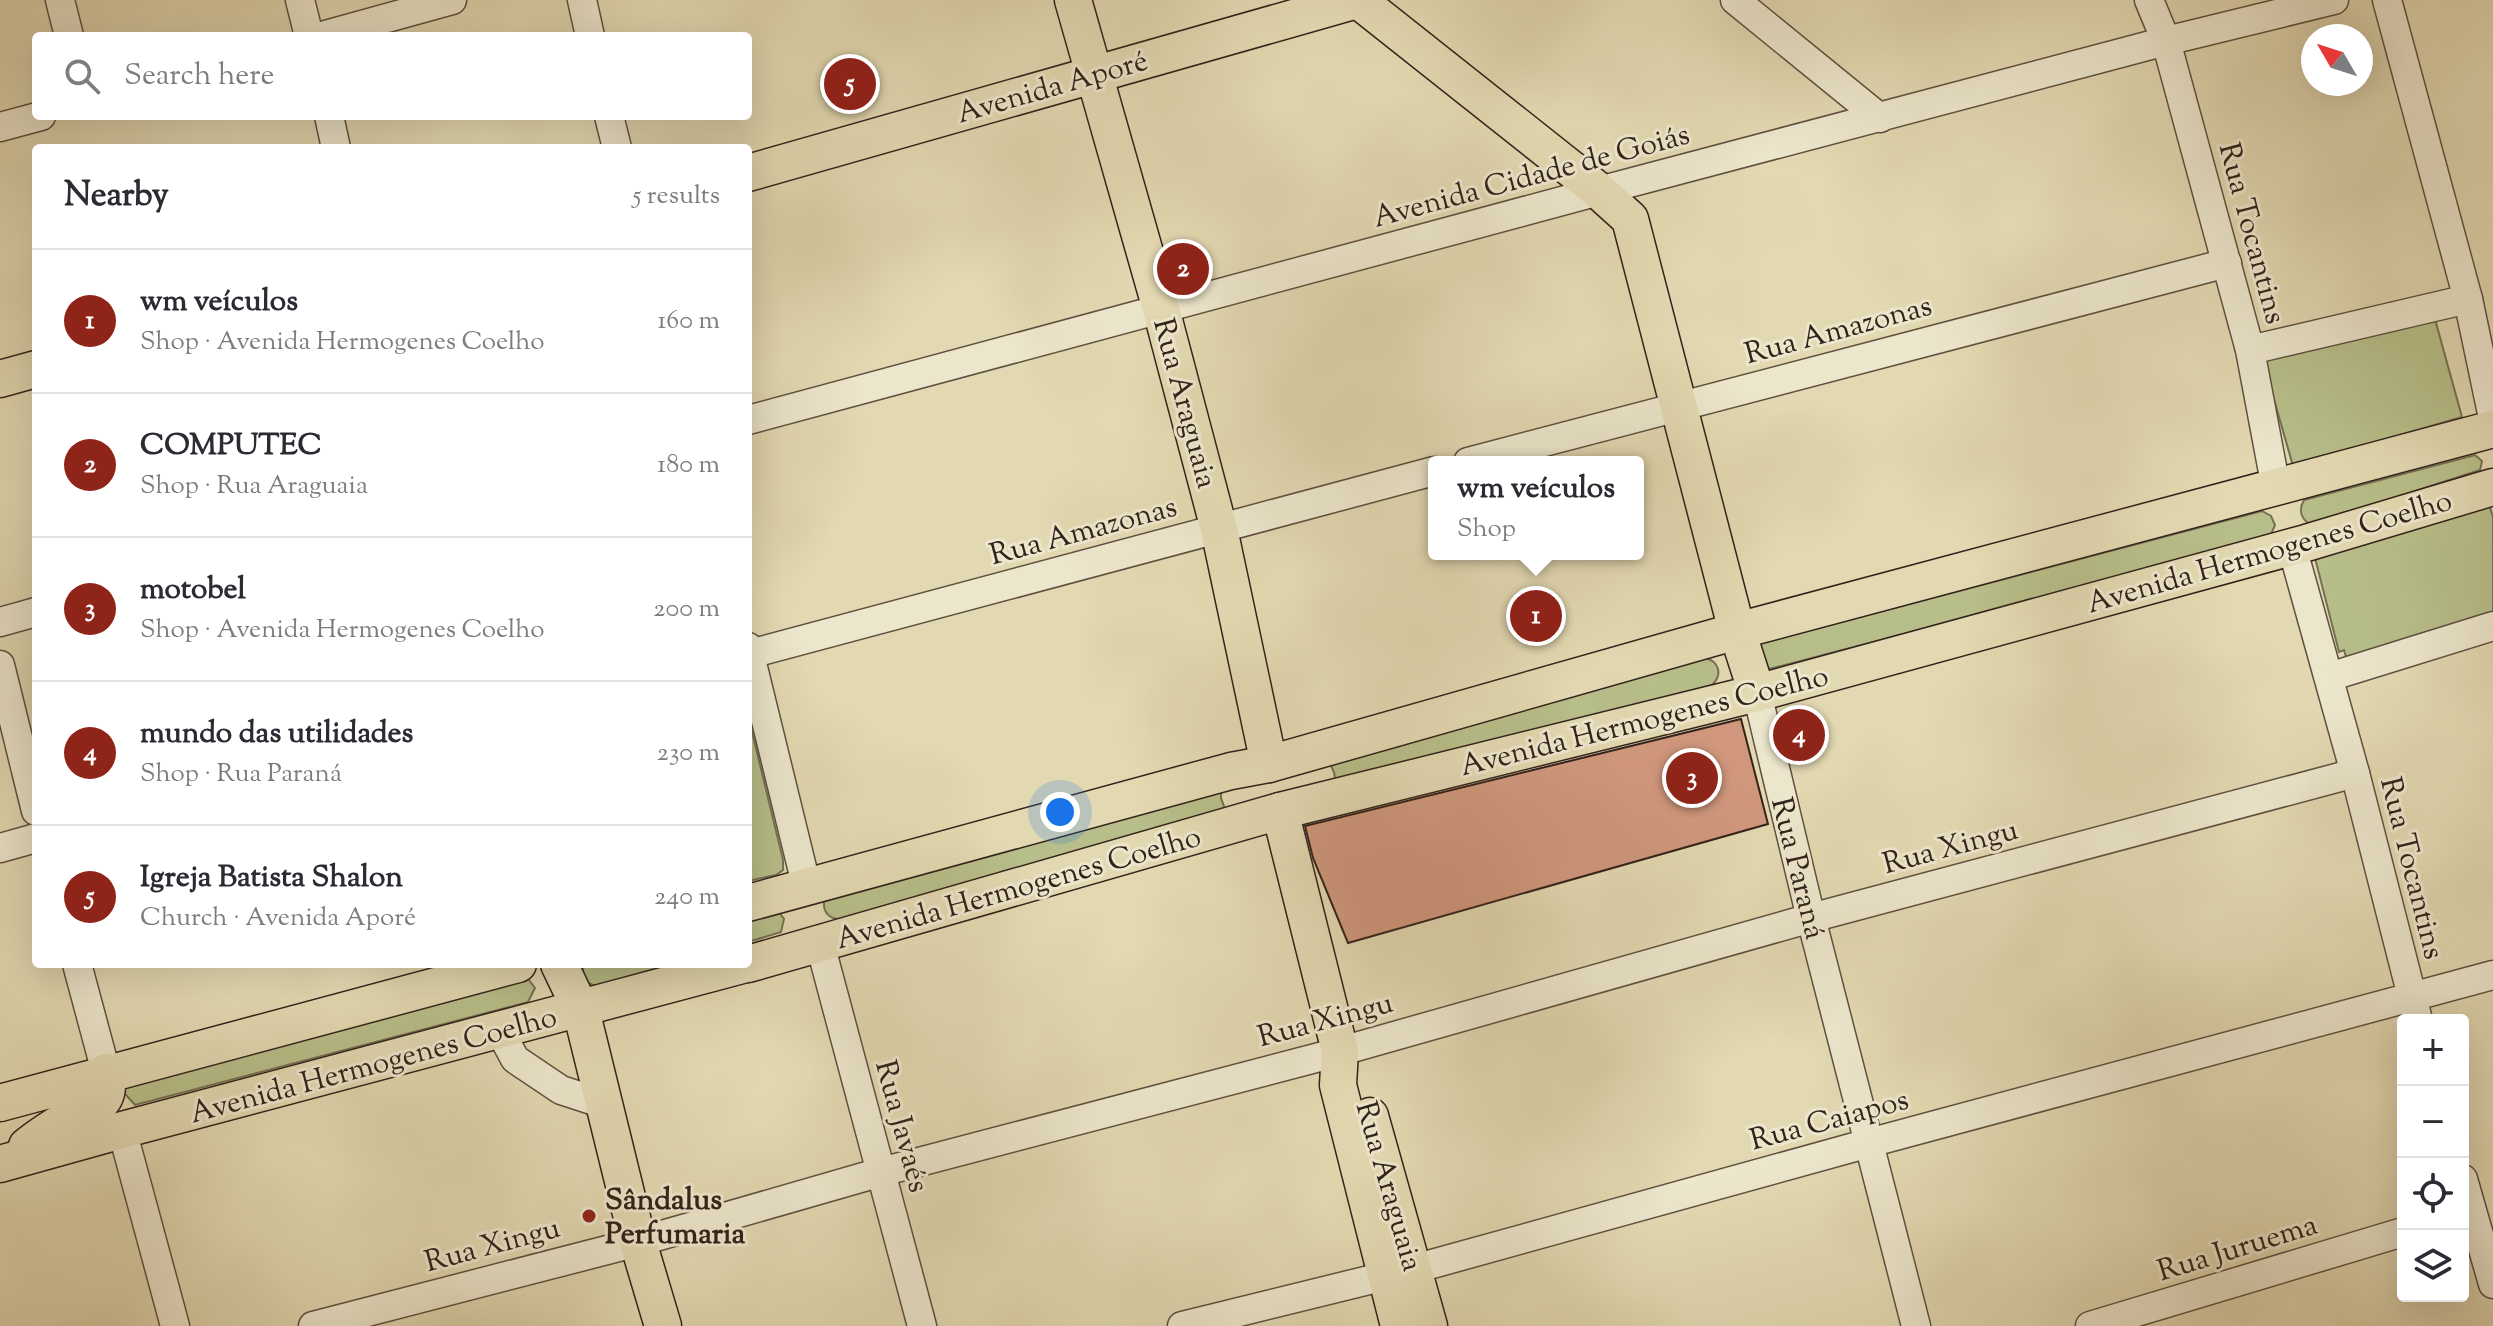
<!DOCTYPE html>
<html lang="en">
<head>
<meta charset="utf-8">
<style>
	:root { --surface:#fff; --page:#f2f2f3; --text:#2b2b33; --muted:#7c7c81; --line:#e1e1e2; --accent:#8f2418 }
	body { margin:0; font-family:"Sorts Mill Goudy",serif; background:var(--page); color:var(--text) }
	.controls { position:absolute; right:24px; bottom:24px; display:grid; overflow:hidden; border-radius:8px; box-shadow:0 8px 32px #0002 }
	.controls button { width:72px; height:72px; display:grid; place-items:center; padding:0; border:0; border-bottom:2px solid var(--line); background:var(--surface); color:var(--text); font:40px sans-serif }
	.compass { position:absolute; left:2301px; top:24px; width:72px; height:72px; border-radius:50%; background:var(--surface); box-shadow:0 8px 32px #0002; rotate:309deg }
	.you { position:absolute; left:1060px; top:812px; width:28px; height:28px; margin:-20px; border:6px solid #fff; border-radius:50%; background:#1a73e8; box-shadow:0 0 0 12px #1a73e833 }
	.badge { display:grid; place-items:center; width:52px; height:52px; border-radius:50%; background:var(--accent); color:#fff; font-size:26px; font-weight:700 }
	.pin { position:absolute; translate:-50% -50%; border:4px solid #fff; box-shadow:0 2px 8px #0006 }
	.popup { position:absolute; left:1428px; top:456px; width:216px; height:104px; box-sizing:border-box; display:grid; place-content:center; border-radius:8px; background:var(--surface); filter:drop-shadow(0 2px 6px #0005); font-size:26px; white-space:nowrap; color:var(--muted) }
	.popup b { font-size:30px; color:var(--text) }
	.popup::after { content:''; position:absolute; left:50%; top:100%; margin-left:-16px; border:16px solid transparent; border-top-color:var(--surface) }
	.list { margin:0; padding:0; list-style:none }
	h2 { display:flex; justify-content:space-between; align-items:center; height:104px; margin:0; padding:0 32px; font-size:34px }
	h2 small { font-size:26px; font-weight:400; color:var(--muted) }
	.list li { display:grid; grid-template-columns:52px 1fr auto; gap:24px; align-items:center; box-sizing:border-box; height:144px; padding:0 32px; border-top:2px solid var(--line) }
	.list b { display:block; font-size:30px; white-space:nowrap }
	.list p { margin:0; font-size:26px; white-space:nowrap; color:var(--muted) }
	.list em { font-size:26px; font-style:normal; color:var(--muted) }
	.icon { flex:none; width:44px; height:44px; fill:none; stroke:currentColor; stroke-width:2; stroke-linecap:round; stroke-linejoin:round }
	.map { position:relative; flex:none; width:2493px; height:1326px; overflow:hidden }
	.search { position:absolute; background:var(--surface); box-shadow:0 8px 32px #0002; left:32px; top:32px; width:720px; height:88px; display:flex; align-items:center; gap:20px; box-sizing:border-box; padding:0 28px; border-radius:8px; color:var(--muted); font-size:30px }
	.panel { position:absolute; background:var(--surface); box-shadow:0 8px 32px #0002; left:32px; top:144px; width:720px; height:824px; border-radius:8px }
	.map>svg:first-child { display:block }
	.green { fill:#b7be89; stroke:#757052; stroke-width:2 }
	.building { fill:#d0977d; stroke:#33221a; stroke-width:2 }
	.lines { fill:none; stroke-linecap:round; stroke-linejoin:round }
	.minor-casing { stroke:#5f5040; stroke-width:31 }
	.major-casing { stroke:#33221a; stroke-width:39 }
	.minor { stroke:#ece6cc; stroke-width:28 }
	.major { stroke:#e2d8b1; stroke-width:36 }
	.poi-dot { fill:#8f2418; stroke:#ece6cc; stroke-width:3 }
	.labels { text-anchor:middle; stroke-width:6; stroke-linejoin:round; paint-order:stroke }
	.street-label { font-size:30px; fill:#33221a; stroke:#ece6cc }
	.poi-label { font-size:30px; font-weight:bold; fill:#33221a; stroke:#ece6cc; text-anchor:start }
</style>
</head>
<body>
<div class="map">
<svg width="2493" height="1326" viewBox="0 0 2493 1326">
	<rect width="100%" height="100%" fill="#e2d8b1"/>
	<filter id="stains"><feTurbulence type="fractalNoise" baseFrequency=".0025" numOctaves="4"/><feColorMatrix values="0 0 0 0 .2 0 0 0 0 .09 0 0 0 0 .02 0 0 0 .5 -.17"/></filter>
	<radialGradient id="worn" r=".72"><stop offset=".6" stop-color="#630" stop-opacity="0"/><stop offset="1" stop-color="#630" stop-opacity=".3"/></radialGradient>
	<!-- green -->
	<g class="green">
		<polygon points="2433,312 2462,417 2293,466 2263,361"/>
		<path d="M2475 455 2482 461 2480 470 2311 525C2301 519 2298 510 2304 500Z"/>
		<polygon points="2488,501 2493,517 2493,616 2346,657 2344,650 2339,652 2315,558"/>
		<polygon points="2262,511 2271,516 2275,525 2269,539 1769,669 1764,668 1759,646 1762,643"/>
		<path d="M1705 658C1719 661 1723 675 1712 685L1336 785 1334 772 1328 760Z"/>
		<polygon points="748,715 783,860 783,870 776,875 748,881"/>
		<path d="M1221 786V798L1225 809 840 919C829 919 823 912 824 901Z"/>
		<polygon points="779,912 784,919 781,932 748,942 748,916"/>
		<polygon points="585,964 671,964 596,986 588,983 582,972"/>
		<polygon points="526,976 535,988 528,1002 135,1105 125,1094 125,1084"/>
	</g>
	<!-- building -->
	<polygon class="building" points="1741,719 1768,824 1348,943 1313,858 1305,826"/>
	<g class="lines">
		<!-- minor casing -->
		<g class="minor-casing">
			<g id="minor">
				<polyline points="60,0 69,36"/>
				<polyline points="300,0 309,36"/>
				<polyline points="582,0 590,36"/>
				<polyline points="1735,0 1880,118"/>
				<polyline points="2149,0 2166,41 2250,350 2276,488"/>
				<polyline points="2387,0 2468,299 2493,418"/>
				<polyline points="322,36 452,0"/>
				<polyline points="329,116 336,148"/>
				<polyline points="609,116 617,148"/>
				<polyline points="0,127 41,116"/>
				<polyline points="2250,350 2468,299"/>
				<polyline points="748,420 1599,191 2166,41 2334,0"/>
				<polyline points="1468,462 2227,263"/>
				<polyline points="2292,547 2355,773 2418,1020"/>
				<polyline points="0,622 36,612"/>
				<polyline points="748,647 807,888"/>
				<polyline points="750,654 1434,471"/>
				<polyline points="0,665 36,811"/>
				<polyline points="2329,677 2493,626"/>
				<polyline points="1757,693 1811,918 1916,1326"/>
				<polyline points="0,848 36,838"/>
				<polyline points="820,944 922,1326"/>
				<polyline points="77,964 106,1072"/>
				<polyline points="500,1031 515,1059 561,1090 604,1104"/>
				<polyline points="122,1130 175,1326"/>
				<polyline points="2463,1179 2493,1284"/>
				<polyline points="313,1326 638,1242 881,1172 1331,1054 1811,918 2355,773"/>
				<polyline points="1182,1326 1414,1269 1869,1143 2493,975"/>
				<polyline points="2090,1326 2403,1232"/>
			</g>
		</g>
		<!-- major casing -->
		<g class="major-casing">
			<g id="major">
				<polyline points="1073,0 1161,309 1219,529 1269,764"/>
				<polyline points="1358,0 1599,191 1630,219 1737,631 1757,693"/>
				<polyline points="748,173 1357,0"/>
				<polyline points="0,379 36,369"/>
				<polyline points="1280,811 1340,1051 1338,1085 1399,1326"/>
				<polyline points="748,903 1231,771 1269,764 1737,631 2493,429"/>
				<polyline points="559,964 581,1010 638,1242 663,1326"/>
				<polyline points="748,964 1280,811 1757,693 2306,543 2493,487"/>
				<polyline points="0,1103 518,964"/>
				<polyline points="1370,1116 1429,1326"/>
				<path d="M27 1146C39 1136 52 1128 65 1120 89 1107 113 1110 106 1072"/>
				<polyline points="0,1164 122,1130 746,964"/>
			</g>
		</g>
		<!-- minor -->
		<use href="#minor" class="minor"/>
		<!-- major -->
		<use href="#major" class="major"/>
	</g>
	<!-- markers -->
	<circle class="poi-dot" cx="589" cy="1216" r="8"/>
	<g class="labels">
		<!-- street labels -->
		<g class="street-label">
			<text transform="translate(1052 86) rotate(-16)" y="10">Avenida Aporé</text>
			<text transform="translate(1531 175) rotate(-15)" y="10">Avenida Cidade de Goiás</text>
			<text transform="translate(2253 233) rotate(75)" y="10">Rua Tocantins</text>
			<text transform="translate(1838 329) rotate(-15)" y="10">Rua Amazonas</text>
			<text transform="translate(1186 403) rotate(75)" y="10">Rua Araguaia</text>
			<text transform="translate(1083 530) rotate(-15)" y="10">Rua Amazonas</text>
			<text transform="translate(2269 551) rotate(-16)" y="10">Avenida Hermogenes Coelho</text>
			<text transform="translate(1644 720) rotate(-14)" y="10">Avenida Hermogenes Coelho</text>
			<text transform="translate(1950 846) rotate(-15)" y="10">Rua Xingu</text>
			<text transform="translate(1799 868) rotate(76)" y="10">Rua Paraná</text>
			<text transform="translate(2413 868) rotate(76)" y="10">Rua Tocantins</text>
			<text transform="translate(1018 887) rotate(-16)" y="10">Avenida Hermogenes Coelho</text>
			<text transform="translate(1325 1019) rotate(-15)" y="10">Rua Xingu</text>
			<text transform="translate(373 1064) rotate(-15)" y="10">Avenida Hermogenes Coelho</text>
			<text transform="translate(1829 1119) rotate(-15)" y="10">Rua Caiapos</text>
			<text transform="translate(903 1126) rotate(75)" y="10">Rua Javaés</text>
			<text transform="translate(1390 1186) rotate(74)" y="10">Rua Araguaia</text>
			<text transform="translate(492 1244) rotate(-15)" y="10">Rua Xingu</text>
			<text transform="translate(2237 1247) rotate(-17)" y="10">Rua Juruema</text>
		</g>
		<!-- poi labels -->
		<g class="poi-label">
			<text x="605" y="1209">Sândalus<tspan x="605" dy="34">Perfumaria</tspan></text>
		</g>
	</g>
	<rect width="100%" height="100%" filter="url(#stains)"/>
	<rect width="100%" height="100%" fill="url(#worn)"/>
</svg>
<div class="controls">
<button>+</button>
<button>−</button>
<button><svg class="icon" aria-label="locate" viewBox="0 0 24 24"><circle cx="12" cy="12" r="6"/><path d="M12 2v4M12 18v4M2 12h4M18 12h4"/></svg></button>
<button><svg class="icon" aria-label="layers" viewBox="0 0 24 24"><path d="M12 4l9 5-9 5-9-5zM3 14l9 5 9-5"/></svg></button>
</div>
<svg class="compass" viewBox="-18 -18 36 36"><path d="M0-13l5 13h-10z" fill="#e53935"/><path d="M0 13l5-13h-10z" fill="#7c7c81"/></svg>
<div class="you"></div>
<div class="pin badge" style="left:1536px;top:616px">1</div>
<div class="popup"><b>wm veículos</b>Shop</div>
<div class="pin badge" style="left:1183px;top:269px">2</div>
<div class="pin badge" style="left:1692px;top:778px">3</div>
<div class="pin badge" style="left:1799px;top:735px">4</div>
<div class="pin badge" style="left:850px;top:84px">5</div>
<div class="search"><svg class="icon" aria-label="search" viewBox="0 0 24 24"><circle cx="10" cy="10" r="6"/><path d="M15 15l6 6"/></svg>Search here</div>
<section class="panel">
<h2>Nearby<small>5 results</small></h2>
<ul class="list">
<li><span class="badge">1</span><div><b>wm veículos</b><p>Shop · Avenida Hermogenes Coelho</p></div><em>160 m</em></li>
<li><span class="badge">2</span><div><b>COMPUTEC</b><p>Shop · Rua Araguaia</p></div><em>180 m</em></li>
<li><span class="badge">3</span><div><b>motobel</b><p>Shop · Avenida Hermogenes Coelho</p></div><em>200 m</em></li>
<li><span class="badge">4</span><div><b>mundo das utilidades</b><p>Shop · Rua Paraná</p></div><em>230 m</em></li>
<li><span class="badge">5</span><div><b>Igreja Batista Shalon</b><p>Church · Avenida Aporé</p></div><em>240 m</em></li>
</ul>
</section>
</div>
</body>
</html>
